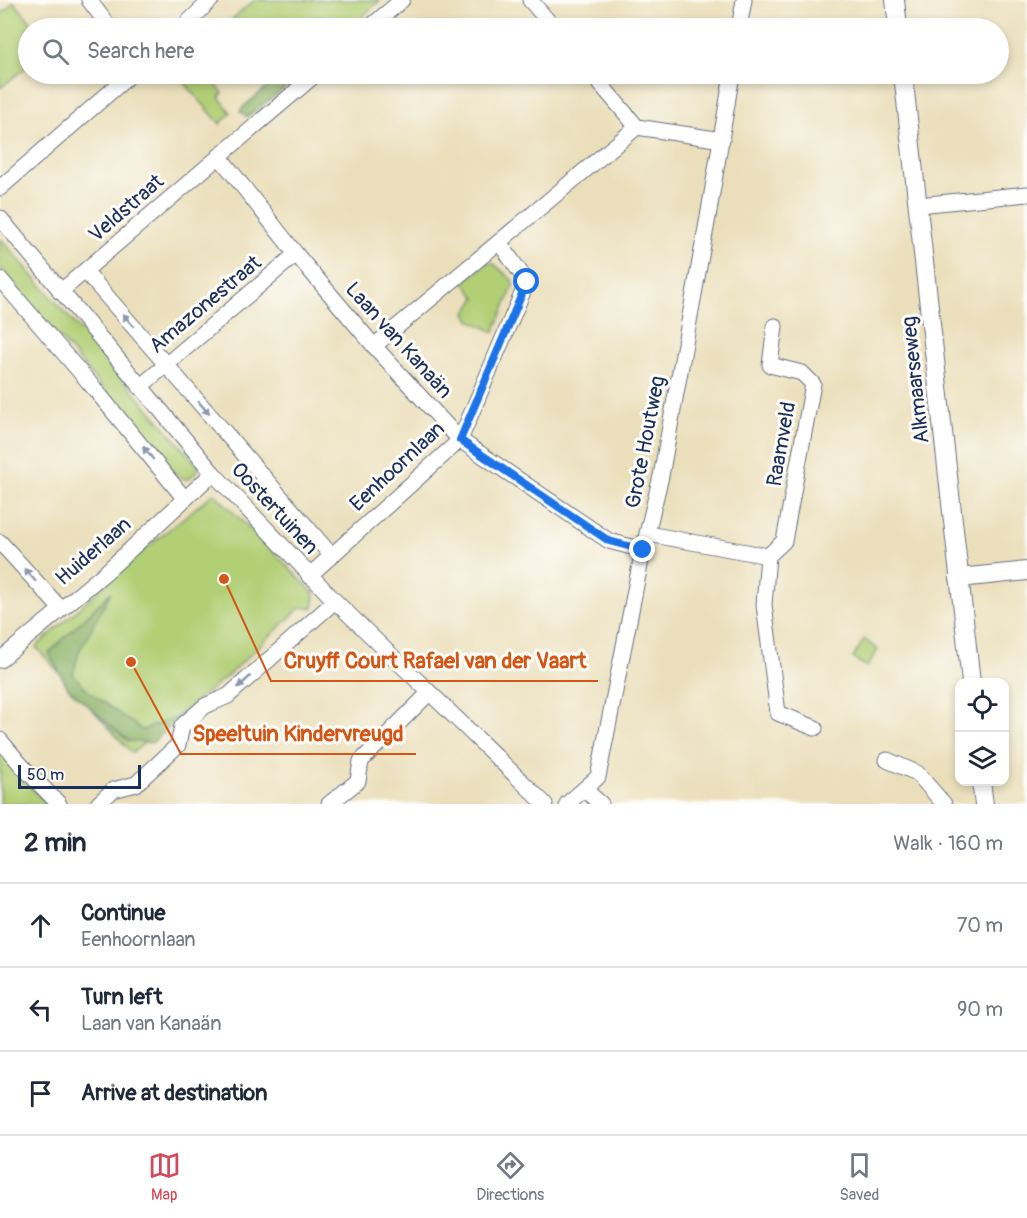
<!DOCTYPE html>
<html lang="en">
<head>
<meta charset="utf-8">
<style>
	:root { --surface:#fff; --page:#f6f6f7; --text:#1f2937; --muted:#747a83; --line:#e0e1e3; --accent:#d1495b }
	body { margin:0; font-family:Pangolin,sans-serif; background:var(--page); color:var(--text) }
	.controls { position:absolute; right:18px; bottom:18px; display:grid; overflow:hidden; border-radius:12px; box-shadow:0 3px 9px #0003 }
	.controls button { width:54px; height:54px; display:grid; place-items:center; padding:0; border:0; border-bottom:2px solid var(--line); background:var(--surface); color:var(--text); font:30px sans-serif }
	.scale { position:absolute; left:18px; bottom:15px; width:123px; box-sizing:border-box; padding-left:6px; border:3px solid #1b2f5e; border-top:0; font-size:16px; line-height:21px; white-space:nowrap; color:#1b2f5e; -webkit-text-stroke:4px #fdfcf7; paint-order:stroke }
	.stop { position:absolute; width:18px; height:18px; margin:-14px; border:4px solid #1a73e8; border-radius:50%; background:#fff }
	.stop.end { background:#1a73e8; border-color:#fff; box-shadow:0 2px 6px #0008 }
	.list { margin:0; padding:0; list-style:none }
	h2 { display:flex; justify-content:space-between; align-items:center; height:78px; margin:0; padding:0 24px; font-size:26px }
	h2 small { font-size:20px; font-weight:400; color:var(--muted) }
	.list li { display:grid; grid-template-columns:39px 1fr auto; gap:18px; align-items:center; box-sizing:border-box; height:84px; padding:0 24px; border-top:2px solid var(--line) }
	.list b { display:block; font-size:22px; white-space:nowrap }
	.list p { margin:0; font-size:20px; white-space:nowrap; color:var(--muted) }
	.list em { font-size:20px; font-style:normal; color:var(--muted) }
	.icon { flex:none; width:33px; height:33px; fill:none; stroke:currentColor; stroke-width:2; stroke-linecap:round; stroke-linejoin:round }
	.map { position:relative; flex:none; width:1027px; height:804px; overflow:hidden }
	.search { position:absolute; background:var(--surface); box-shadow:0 3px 9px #0003; left:18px; right:18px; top:18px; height:66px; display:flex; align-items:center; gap:15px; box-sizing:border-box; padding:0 21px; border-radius:33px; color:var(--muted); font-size:22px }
	.sheet { height:330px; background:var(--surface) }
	nav { display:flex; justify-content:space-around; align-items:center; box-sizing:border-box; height:84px; border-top:2px solid var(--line); background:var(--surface); font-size:16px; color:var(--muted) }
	nav a { display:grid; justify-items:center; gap:3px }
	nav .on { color:var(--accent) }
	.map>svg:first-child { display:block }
	.green { fill:#b2cf76; stroke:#667f6a; stroke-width:1.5 }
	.forest { fill:#8db267; stroke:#547062; stroke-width:1.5 }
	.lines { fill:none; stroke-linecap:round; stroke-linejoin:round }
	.minor-casing { stroke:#646d7f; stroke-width:17 }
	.tertiary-casing { stroke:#646d7f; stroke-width:20 }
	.minor { stroke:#fff; stroke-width:15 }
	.tertiary { stroke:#fff; stroke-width:18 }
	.oneway { fill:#8d97ae }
	.route { stroke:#1a73e8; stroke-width:8 }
	.labels { text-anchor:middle; stroke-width:6; stroke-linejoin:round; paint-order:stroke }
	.street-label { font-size:21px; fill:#1b2f5e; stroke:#fdfcf7 }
	.leader { fill:none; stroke:#d45514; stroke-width:2 }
	.callout-dot { fill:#d45514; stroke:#fdfcf7; stroke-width:2 }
	.callout-label { font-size:22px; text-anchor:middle; font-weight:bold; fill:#d45514; stroke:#fdfcf7; stroke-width:6; stroke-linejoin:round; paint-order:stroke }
</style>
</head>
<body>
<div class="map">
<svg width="1027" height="804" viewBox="0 0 1027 804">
	<rect width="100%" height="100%" fill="#fdfcf7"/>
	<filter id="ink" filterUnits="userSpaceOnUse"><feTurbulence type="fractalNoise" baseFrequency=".0167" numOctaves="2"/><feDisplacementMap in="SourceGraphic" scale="12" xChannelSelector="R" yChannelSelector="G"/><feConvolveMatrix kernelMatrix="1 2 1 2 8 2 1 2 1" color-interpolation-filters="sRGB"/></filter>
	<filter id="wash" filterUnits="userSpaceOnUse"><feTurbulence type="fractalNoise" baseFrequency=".008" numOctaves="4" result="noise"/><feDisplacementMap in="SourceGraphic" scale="24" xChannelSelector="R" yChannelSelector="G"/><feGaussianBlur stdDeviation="1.35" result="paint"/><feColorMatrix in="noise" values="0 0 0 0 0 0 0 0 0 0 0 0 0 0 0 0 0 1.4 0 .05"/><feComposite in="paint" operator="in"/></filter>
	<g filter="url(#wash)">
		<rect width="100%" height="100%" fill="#ebdfbb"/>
		<!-- green -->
		<g class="green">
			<polygon points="255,0 380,0 356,23 357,28 344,28 334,19 308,19 298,28 239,28 232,19"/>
			<polygon points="14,2 36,28 28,28 28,66 0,88 0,16"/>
			<polygon points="177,74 206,74 223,93 219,97 231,113 220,124"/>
			<polygon points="0,238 200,468 188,480 177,476 0,267"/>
			<polygon points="486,263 493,263 512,280 513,287 494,332 470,320 466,313 476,298 464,282"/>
			<polygon points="214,493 312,591 315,596 313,608 300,608 227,676 132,753 36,647 139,554"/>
			<polygon points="864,639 878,650 867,667 853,658"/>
			<polygon points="0,751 46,804 0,804"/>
		</g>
		<!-- forest -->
		<g class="forest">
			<polygon points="320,16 334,19 344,28 298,28 308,19"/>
			<polygon points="267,74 303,74 247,117 240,111 243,107 272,83"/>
			<polygon points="111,592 79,652 73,674 88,691 142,730 183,715 152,743 128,741 68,688 49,653"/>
		</g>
	</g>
	<g filter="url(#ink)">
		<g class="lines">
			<!-- minor casing -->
			<g class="minor-casing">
				<g id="minor">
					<polyline points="89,0 110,28"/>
					<polyline points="530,0 554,28"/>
					<polyline points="182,28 211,0"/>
					<polyline points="369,28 402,0"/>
					<polyline points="739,28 744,0"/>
					<polyline points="592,74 637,127"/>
					<polyline points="219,156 296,254 374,346 460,440 609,541 643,550"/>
					<polyline points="0,188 131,74"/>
					<polyline points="919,205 1027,194"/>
					<polyline points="0,218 213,473 335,601 545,804"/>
					<polyline points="85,271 332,556"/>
					<polyline points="0,279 93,387 185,499"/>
					<polyline points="60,292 316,74"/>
					<polyline points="775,326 770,365 802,373 813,384 784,541 768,556 764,605 778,713 815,728"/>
					<polyline points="374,346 637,127 722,140"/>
					<polyline points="140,387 296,254"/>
					<polyline points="648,534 768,556"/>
					<polyline points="0,542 60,608"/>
					<polyline points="309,576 460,440 527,282 499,242"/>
					<polyline points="0,660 106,572 213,473"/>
					<polyline points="0,740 22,766 59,804"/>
					<polyline points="887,760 917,773 944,804"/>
					<polyline points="585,790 601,804"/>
					<polyline points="98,804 113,790 136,784 178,745 182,726 205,706 228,696 335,601"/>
					<polyline points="329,804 358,781 361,761 429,693"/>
					<polyline points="567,804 598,777 643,550 661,476 708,217 732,74"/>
				</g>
			</g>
			<!-- tertiary casing -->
			<g class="tertiary-casing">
				<g id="tertiary">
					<polyline points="895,0 898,28"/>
					<polyline points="903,74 971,682"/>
					<polyline points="959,578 1027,571"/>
					<polyline points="981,782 984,804"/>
				</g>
			</g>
			<!-- minor -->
			<use href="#minor" class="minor"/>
			<!-- tertiary -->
			<use href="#tertiary" class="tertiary"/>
		</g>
		<!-- one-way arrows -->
		<defs><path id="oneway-solid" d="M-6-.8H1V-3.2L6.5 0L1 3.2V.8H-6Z" transform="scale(1.5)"/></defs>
		<g class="oneway">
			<use href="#oneway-solid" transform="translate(128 320) rotate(-131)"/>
			<use href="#oneway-solid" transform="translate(204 408) rotate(49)"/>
			<use href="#oneway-solid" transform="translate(148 453) rotate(-129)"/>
			<use href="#oneway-solid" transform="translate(30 575) rotate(-132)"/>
			<use href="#oneway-solid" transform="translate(244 682) rotate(138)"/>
		</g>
	</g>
	<g class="lines" filter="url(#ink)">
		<!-- route -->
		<polyline class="route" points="527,282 460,440 609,541 643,550"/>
	</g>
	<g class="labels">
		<!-- street labels -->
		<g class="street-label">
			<text transform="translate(126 208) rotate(-41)" y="7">Veldstraat</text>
			<text transform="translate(205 304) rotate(-40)" y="7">Amazonestraat</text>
			<text transform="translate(399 340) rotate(48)" y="7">Laan van Kanaän</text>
			<text transform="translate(915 380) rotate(-96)" y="7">Alkmaarseweg</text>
			<text transform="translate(645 442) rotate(-79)" y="7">Grote Houtweg</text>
			<text transform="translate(781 444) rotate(-80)" y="7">Raamveld</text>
			<text transform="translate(397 466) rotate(-43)" y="7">Eenhoornlaan</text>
			<text transform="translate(275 508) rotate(47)" y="7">Oostertuinen</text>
			<text transform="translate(93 551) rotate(-41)" y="7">Huiderlaan</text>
		</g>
	</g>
	<!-- callouts -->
	<path class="leader" d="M224 579L271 681H598M131 662L181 754H416"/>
	<g class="callout-dot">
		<circle cx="224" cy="579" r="6"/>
		<circle cx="131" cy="662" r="6"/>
	</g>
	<g class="callout-label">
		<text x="435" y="668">Cruyff Court Rafael van der Vaart</text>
		<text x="298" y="741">Speeltuin Kindervreugd</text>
	</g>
</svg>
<div class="controls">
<button><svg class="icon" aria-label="locate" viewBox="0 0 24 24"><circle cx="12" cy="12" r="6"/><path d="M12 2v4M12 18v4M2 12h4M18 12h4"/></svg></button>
<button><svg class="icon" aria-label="layers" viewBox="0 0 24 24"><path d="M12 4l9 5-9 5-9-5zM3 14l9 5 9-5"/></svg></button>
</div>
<div class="scale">50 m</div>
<div class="stop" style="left:527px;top:282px"></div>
<div class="stop end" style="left:643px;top:550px"></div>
<div class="search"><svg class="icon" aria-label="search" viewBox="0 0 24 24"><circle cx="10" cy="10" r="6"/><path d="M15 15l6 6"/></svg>Search here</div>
</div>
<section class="sheet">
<h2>2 min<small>Walk · 160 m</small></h2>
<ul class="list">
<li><svg class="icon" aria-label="ahead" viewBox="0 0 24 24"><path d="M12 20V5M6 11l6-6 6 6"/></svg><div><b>Continue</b><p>Eenhoornlaan</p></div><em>70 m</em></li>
<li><svg class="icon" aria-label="left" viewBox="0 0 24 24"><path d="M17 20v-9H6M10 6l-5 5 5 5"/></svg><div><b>Turn left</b><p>Laan van Kanaän</p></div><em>90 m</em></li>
<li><svg class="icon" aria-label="arrive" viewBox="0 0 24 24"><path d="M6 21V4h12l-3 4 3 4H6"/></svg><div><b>Arrive at destination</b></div></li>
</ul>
</section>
<nav>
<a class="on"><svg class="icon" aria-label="map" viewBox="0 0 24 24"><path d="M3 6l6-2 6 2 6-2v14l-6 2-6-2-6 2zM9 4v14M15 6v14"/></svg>Map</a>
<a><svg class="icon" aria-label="directions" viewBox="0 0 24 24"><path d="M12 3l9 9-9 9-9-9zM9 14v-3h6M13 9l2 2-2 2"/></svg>Directions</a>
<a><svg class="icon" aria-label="saved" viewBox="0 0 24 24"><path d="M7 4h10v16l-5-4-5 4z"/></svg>Saved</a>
</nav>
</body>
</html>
